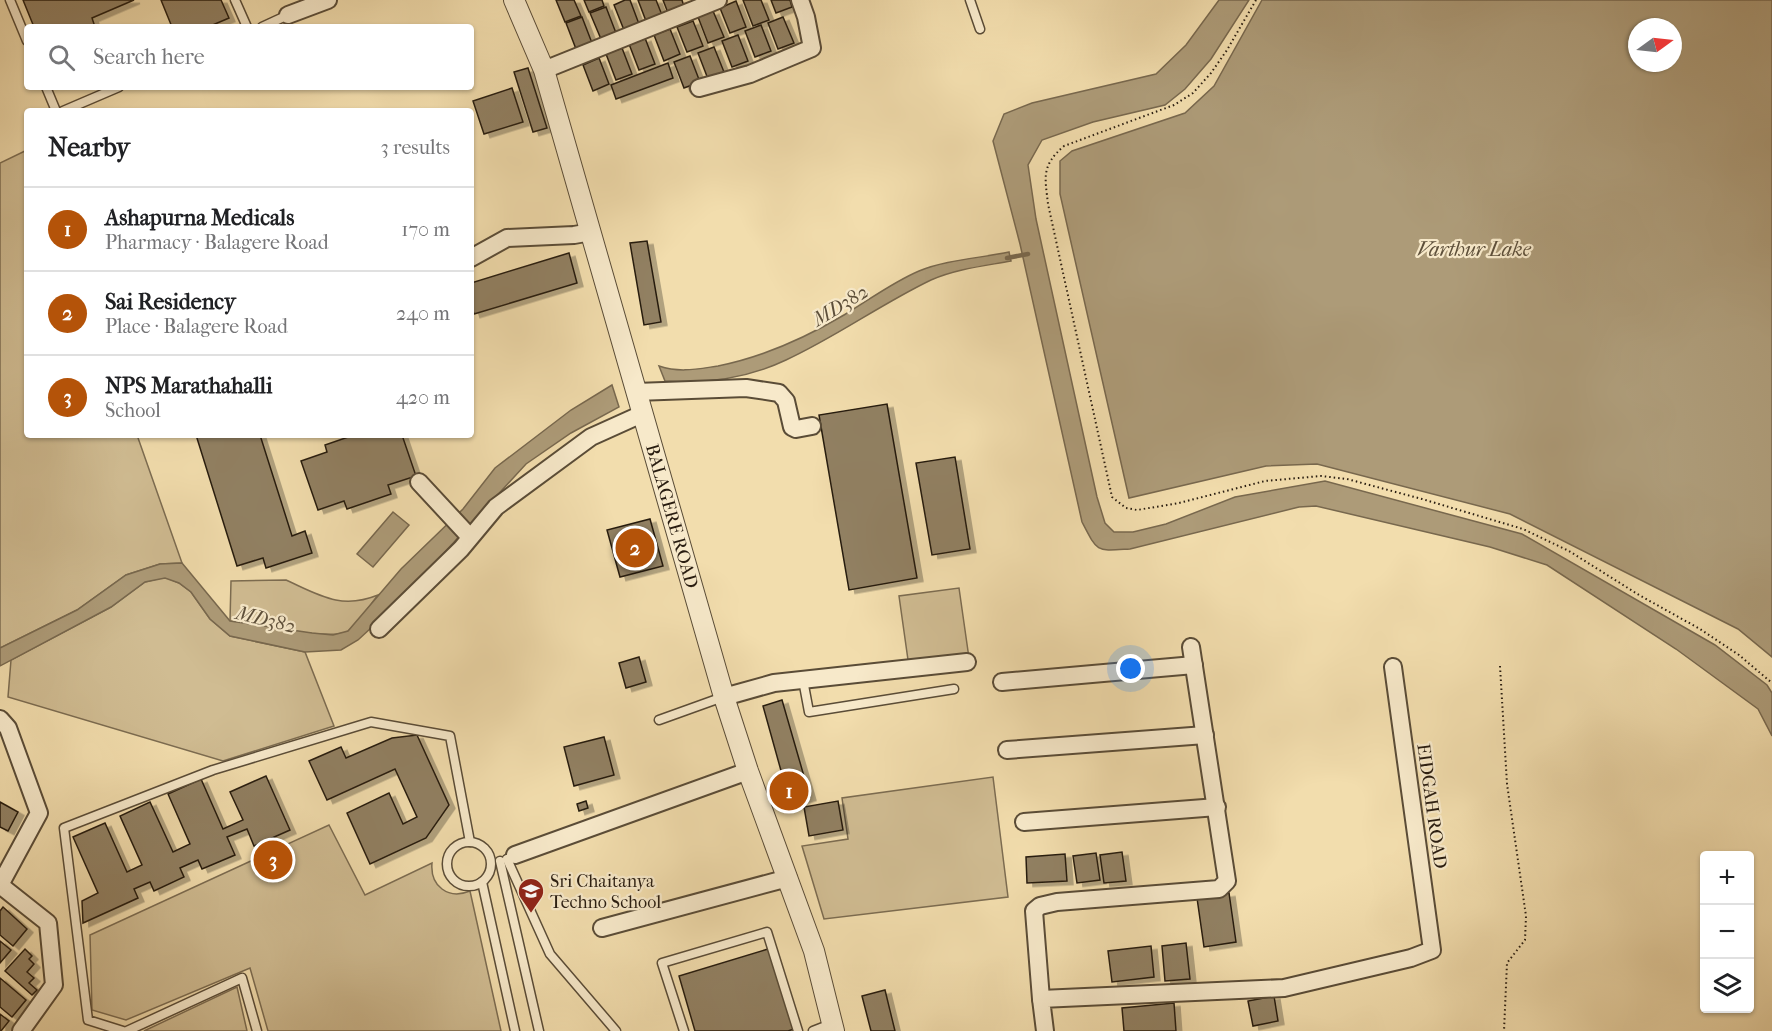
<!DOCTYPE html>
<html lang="en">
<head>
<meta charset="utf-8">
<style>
	:root { --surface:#fff; --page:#f6f6f6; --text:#202124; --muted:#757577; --line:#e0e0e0; --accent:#b45309 }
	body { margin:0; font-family:"IM FELL French Canon",serif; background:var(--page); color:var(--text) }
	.controls { position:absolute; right:18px; bottom:18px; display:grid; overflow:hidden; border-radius:6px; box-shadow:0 2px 4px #0004 }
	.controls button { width:54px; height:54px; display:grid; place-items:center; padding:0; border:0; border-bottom:2px solid var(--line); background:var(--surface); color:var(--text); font:30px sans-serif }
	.compass { position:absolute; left:1628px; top:18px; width:54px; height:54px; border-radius:50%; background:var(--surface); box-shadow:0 2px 4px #0004; rotate:75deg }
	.you { position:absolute; left:1131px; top:669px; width:21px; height:21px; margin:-15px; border:4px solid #fff; border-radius:50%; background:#1a73e8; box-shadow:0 0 0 9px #1a73e833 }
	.badge { display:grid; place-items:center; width:39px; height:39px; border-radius:50%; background:var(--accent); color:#fff; font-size:20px; font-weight:700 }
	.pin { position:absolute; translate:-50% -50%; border:3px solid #fff; box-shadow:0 2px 6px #0006 }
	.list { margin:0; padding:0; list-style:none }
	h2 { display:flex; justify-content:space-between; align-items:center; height:78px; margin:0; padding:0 24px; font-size:26px }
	h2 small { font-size:20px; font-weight:400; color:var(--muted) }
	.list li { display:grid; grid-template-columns:39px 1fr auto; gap:18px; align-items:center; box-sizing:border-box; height:84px; padding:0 24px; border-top:2px solid var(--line) }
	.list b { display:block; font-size:22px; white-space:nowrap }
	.list p { margin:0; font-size:20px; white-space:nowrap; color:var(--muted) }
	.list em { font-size:20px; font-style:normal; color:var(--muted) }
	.icon { flex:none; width:33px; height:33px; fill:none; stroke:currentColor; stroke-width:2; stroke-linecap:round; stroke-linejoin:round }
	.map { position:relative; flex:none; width:1772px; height:1031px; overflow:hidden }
	.search { position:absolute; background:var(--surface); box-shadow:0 2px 4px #0004; left:24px; top:24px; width:450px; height:66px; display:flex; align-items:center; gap:15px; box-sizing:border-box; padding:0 21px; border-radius:6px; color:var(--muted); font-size:22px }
	.panel { position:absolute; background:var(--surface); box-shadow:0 2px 4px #0004; left:24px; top:108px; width:450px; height:330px; border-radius:6px }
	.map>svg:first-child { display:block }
	.green { fill:#d0bc92; stroke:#7c6c51; stroke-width:1.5 }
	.water { fill:#ad9b78; stroke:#78684e; stroke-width:1.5; fill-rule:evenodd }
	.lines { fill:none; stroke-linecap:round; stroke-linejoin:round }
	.stream { stroke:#78684e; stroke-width:4.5 }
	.building { fill:#918062; stroke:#281c10; stroke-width:1.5; filter:url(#shadow) }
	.service-casing { stroke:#5a4c37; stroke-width:11 }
	.minor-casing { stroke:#5a4c37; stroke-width:20 }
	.tertiary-casing { stroke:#5a4c37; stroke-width:22 }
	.path { stroke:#281c10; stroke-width:2; stroke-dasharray:1.5 3; stroke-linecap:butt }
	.service { stroke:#f7e9ca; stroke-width:8 }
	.minor { stroke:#f7e9ca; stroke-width:16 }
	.tertiary { stroke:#f7e9ca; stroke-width:20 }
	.labels { text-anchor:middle; stroke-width:4.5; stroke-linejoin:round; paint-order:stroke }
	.street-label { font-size:18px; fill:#281c10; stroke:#f7e9ca }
	.poi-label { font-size:18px; fill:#281c10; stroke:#f7e9ca; text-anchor:start }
	.water-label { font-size:20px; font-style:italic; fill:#5d4f3a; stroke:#f7e9ca }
</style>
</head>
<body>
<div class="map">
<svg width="1772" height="1031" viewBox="0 0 1772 1031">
	<defs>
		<filter id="shadow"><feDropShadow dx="6" dy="3.5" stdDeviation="0" flood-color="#0004"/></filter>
	</defs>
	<rect width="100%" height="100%" fill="#f2ddad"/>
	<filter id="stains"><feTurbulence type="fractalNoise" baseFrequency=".00333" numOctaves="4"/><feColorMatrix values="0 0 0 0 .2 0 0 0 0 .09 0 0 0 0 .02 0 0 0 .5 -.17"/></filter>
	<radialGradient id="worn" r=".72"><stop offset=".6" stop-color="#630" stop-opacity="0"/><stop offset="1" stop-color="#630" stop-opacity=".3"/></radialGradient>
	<!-- green -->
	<g class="green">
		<polygon points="27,150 27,435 137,435 182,563 160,564 126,575 77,610 0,648 0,163"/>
		<polygon points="165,577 179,583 191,592 210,619 230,636 305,652 334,726 223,761 8,697 11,660 111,607 145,582"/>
		<path d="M286 580C319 595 341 610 378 595 370 605 358 624 348 631 333 641 250 625 230 621L231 581Z"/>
		<polygon points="959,588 969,658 909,667 899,596"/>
		<polygon points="993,777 1008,897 824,919 802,846 848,839 842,798"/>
		<path d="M329 825 365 895 432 863C430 886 448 900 470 891L501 1031H268L250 968 126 1020 92 1010 90 935Z"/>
		<polygon points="237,987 247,1031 144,1031"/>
	</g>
	<!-- water -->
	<g class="water">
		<path d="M1219 0H1249L1211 59 1185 89 1165 105 1093 122 1042 140 1028 165 1036 219 1097 497 1105 523 1114 532H1133L1166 524 1235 497 1325 481 1522 534 1715 645 1767 685 1772 693V736L1758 709 1676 649 1547 565 1490 547 1316 506 1299 507 1130 549C1096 551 1098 553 1082 522L1020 244 993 141 1004 114 1032 103 1156 74 1186 45Z"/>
		<path d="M1262 0H1772V657L1738 629 1510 514 1317 464 1266 466 1129 498 1060 194V161L1072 151 1185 113 1214 86ZM1637 27H1673V63H1637Z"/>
		<path d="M1009 252 1011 261C984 266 956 269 931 280 881 304 836 337 786 360 748 378 705 384 665 381L659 366C680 373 697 369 718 366 763 357 805 338 844 315 869 300 893 282 919 271 945 260 981 258 1009 252Z"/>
		<polygon points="612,385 619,407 571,433 526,464 397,604 358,640 341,650 305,652 230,636 210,619 191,592 179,583 165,578 145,582 111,607 0,666 0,648 77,610 126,575 160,564 182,563 230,621 312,633 333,635 348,631 401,569 463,509 495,468 571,410"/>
		<polygon points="393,512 409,525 373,567 357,554"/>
	</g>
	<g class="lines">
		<!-- stream -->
		<polyline class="stream" points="1007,258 1028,254"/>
	</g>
	<!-- building -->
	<g class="building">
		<polygon points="23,0 134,0 92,18 95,27 34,27"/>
		<polygon points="161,0 221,0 229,18 208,27 172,27"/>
		<polygon points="556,0 574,0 581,16 565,22"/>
		<polygon points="584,0 602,0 604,6 589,12"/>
		<polygon points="625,0 630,0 639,24 624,30 614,5"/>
		<polygon points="638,0 656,0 662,15 646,21"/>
		<polygon points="663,0 682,0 684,7 668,13"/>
		<polygon points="743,0 761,0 769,20 753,26"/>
		<polygon points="771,0 790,0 792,7 776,13"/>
		<polygon points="736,1 746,27 730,33 720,8"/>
		<polygon points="606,7 616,33 601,39 590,13"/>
		<polygon points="713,11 724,37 708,43 698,17"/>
		<polygon points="582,17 592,43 576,49 566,23"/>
		<polygon points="783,17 794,43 778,49 768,23"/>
		<polygon points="693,21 703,46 687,52 677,27"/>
		<polygon points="761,25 771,51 755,57 745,31"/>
		<polygon points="670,29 680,54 664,61 654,35"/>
		<polygon points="738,35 748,61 732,67 722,41"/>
		<polygon points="645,38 655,64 639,70 629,44"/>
		<polygon points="714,47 724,72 708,79 698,53"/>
		<polygon points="622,48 632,74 616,80 606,54"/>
		<polygon points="690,56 700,82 684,88 674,62"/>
		<polygon points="599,58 609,84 593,91 583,65"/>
		<polygon points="668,63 673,78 616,99 611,85"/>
		<polygon points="528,68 547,128 533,132 514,72"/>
		<polygon points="512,88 523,122 484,134 473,101"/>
		<polygon points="647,241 661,322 644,325 630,243"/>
		<polygon points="569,253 577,283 474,314 471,304 471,283"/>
		<polygon points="887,404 917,578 849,590 819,415"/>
		<polygon points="196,435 260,435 292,536 305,531 312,553 266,568 263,558 237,566"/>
		<polygon points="354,435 402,435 416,476 388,485 391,494 347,509 344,501 318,510 301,461 327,452 325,445"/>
		<polygon points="955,457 970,549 932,555 916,463"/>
		<polygon points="650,519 663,566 620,577 607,530"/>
		<polygon points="639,657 646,682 626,688 619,663"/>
		<polygon points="782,700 810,797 790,803 763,706"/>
		<polygon points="417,735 449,805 426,838 370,864 347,813 389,793 403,824 417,817 395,769 327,800 309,761 341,747 346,758 392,738"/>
		<polygon points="604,737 614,775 574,786 564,747"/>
		<polygon points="266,776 290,830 254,846 247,829 227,837 235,855 202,869 198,860 180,868 184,877 154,891 150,882 134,889 138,898 83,923 82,901 98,893 73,837 105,823 127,872 142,865 120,816 150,802 173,852 190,844 168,794 201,779 223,829 243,820 230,792"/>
		<polygon points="586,801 588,808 579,811 577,804"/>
		<polygon points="838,801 843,830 809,836 804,807"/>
		<polygon points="0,802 18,812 8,831 0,827"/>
		<polygon points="1122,852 1126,881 1104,883 1100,855"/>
		<polygon points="1096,853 1100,880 1077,883 1073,856"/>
		<polygon points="1065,854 1067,881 1027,883 1026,857"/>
		<polygon points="1229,893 1236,942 1204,947 1197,898"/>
		<polygon points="3,907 27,929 13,946 0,935 0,911"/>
		<polygon points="0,941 11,950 0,963"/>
		<polygon points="1186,943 1190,979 1165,981 1162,946"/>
		<polygon points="1151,946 1154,977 1112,982 1108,951"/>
		<polygon points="25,949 32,956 29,959 34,964 27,972 34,978 29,983 37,990 32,995 5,971"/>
		<polygon points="768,949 794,1029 788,1031 695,1031 679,976"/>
		<polygon points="0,978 26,1000 12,1017 0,1007"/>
		<polygon points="885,990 895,1031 871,1031 862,996"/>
		<polygon points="1274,996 1278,1021 1253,1026 1248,1001"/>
		<polygon points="1174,1003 1176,1031 1124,1031 1122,1008"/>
		<polygon points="0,1014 9,1021 1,1031 0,1031"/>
	</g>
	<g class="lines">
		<!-- service casing -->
		<g class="service-casing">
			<g id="service">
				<polyline points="10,0 27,41"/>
				<polyline points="235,0 247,27"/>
				<polyline points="970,0 980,29"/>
				<polyline points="262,27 288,15"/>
				<polyline points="46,87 56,111"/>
				<polyline points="63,111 119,87"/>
				<polyline points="803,680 809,712 954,689"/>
				<polyline points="659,720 723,697"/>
				<circle cx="469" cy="864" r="22"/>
				<polyline points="507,859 550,954 616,1031"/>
				<polyline points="500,861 539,1031"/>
				<polyline points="482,882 515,1031"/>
				<polyline points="123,1031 88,1020 64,828 213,770 371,722 450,736 470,842"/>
				<polyline points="127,1031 242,978 257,1031"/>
				<polyline points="684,1031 662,963 767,932 798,1031"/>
				<polyline points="813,1031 831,1024"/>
			</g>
		</g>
		<!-- minor casing -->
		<g class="minor-casing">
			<g id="minor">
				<polyline points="288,15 328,0"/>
				<polyline points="544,70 718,0"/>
				<polyline points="699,88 750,74 812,48 806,17 800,0"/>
				<polyline points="471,258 507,238 574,235 591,232"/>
				<polyline points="636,392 746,388 779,393 786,401 792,427 796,429 812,426"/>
				<polyline points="419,482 470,537"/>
				<polyline points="379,629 461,549 496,507 591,437 642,414"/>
				<polyline points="1002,682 1194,665"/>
				<polyline points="724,697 774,683 967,662"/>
				<polyline points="0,719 8,728 39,813 0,885"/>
				<polyline points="1007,750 1205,735"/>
				<polyline points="1024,822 1217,807"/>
				<polyline points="515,855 748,771"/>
				<polyline points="0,885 48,923 54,985 21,1031"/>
				<polyline points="602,928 788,878"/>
				<polyline points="1041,999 1034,911 1040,906 1057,902 1219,889 1227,881 1191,647"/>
				<polyline points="1045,1031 1041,999 1284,988 1411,958 1432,950 1393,667"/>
			</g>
		</g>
		<!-- tertiary casing -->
		<g class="tertiary-casing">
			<polyline id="tertiary" points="514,0 544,70 724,697 748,771 814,951 834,1031"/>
		</g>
		<!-- path -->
		<g class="path">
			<path d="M1256 0 1227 50 1211 73 1193 93 1174 105 1064 146C1041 166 1045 177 1048 204L1112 497 1126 508 1137 510 1179 503 1265 481 1321 476 1347 479 1422 499 1523 529 1569 551 1639 595 1700 629 1739 655 1772 683"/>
			<polyline points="1500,666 1507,784 1526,916 1525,940 1507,963 1504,1031"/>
		</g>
		<!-- service -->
		<use href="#service" class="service"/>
		<!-- minor -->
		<use href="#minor" class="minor"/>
		<!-- tertiary -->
		<use href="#tertiary" class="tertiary"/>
	</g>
	<!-- icons -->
	<defs>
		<g id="school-pin" transform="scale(1.35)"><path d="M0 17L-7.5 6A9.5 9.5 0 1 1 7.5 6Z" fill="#8f2418" stroke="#f7e9ca"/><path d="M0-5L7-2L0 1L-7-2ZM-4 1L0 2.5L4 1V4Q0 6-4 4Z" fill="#fff"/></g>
	</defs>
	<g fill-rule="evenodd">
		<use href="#school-pin" x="531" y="891"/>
	</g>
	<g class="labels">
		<!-- street labels -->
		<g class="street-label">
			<text transform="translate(672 516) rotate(74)" y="6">BALAGERE ROAD</text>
			<text transform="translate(1432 806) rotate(82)" y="6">EIDGAH ROAD</text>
		</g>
		<!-- poi labels -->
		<g class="poi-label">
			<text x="550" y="887">Sri Chaitanya<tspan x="550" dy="21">Techno School</tspan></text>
		</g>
		<!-- water labels -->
		<g class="water-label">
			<text x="1474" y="256">Varthur Lake</text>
			<text transform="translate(840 305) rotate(-31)" y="7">MD382</text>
			<text transform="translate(266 619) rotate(14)" y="7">MD382</text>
		</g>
	</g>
	<rect width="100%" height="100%" filter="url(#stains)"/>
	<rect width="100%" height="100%" fill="url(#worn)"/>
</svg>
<div class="controls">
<button>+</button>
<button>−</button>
<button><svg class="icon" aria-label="layers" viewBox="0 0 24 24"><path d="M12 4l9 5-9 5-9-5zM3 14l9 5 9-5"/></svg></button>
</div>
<svg class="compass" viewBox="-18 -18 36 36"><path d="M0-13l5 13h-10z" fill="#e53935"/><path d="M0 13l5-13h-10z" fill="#757577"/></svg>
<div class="you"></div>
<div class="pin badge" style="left:789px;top:791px">1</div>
<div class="pin badge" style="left:635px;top:548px">2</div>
<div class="pin badge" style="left:273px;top:860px">3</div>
<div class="search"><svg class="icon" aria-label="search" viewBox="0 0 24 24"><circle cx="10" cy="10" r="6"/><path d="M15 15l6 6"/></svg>Search here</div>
<section class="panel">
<h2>Nearby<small>3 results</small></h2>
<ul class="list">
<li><span class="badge">1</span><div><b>Ashapurna Medicals</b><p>Pharmacy · Balagere Road</p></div><em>170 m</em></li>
<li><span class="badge">2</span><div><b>Sai Residency</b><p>Place · Balagere Road</p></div><em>240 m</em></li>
<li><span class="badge">3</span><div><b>NPS Marathahalli</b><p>School</p></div><em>420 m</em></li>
</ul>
</section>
</div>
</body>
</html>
